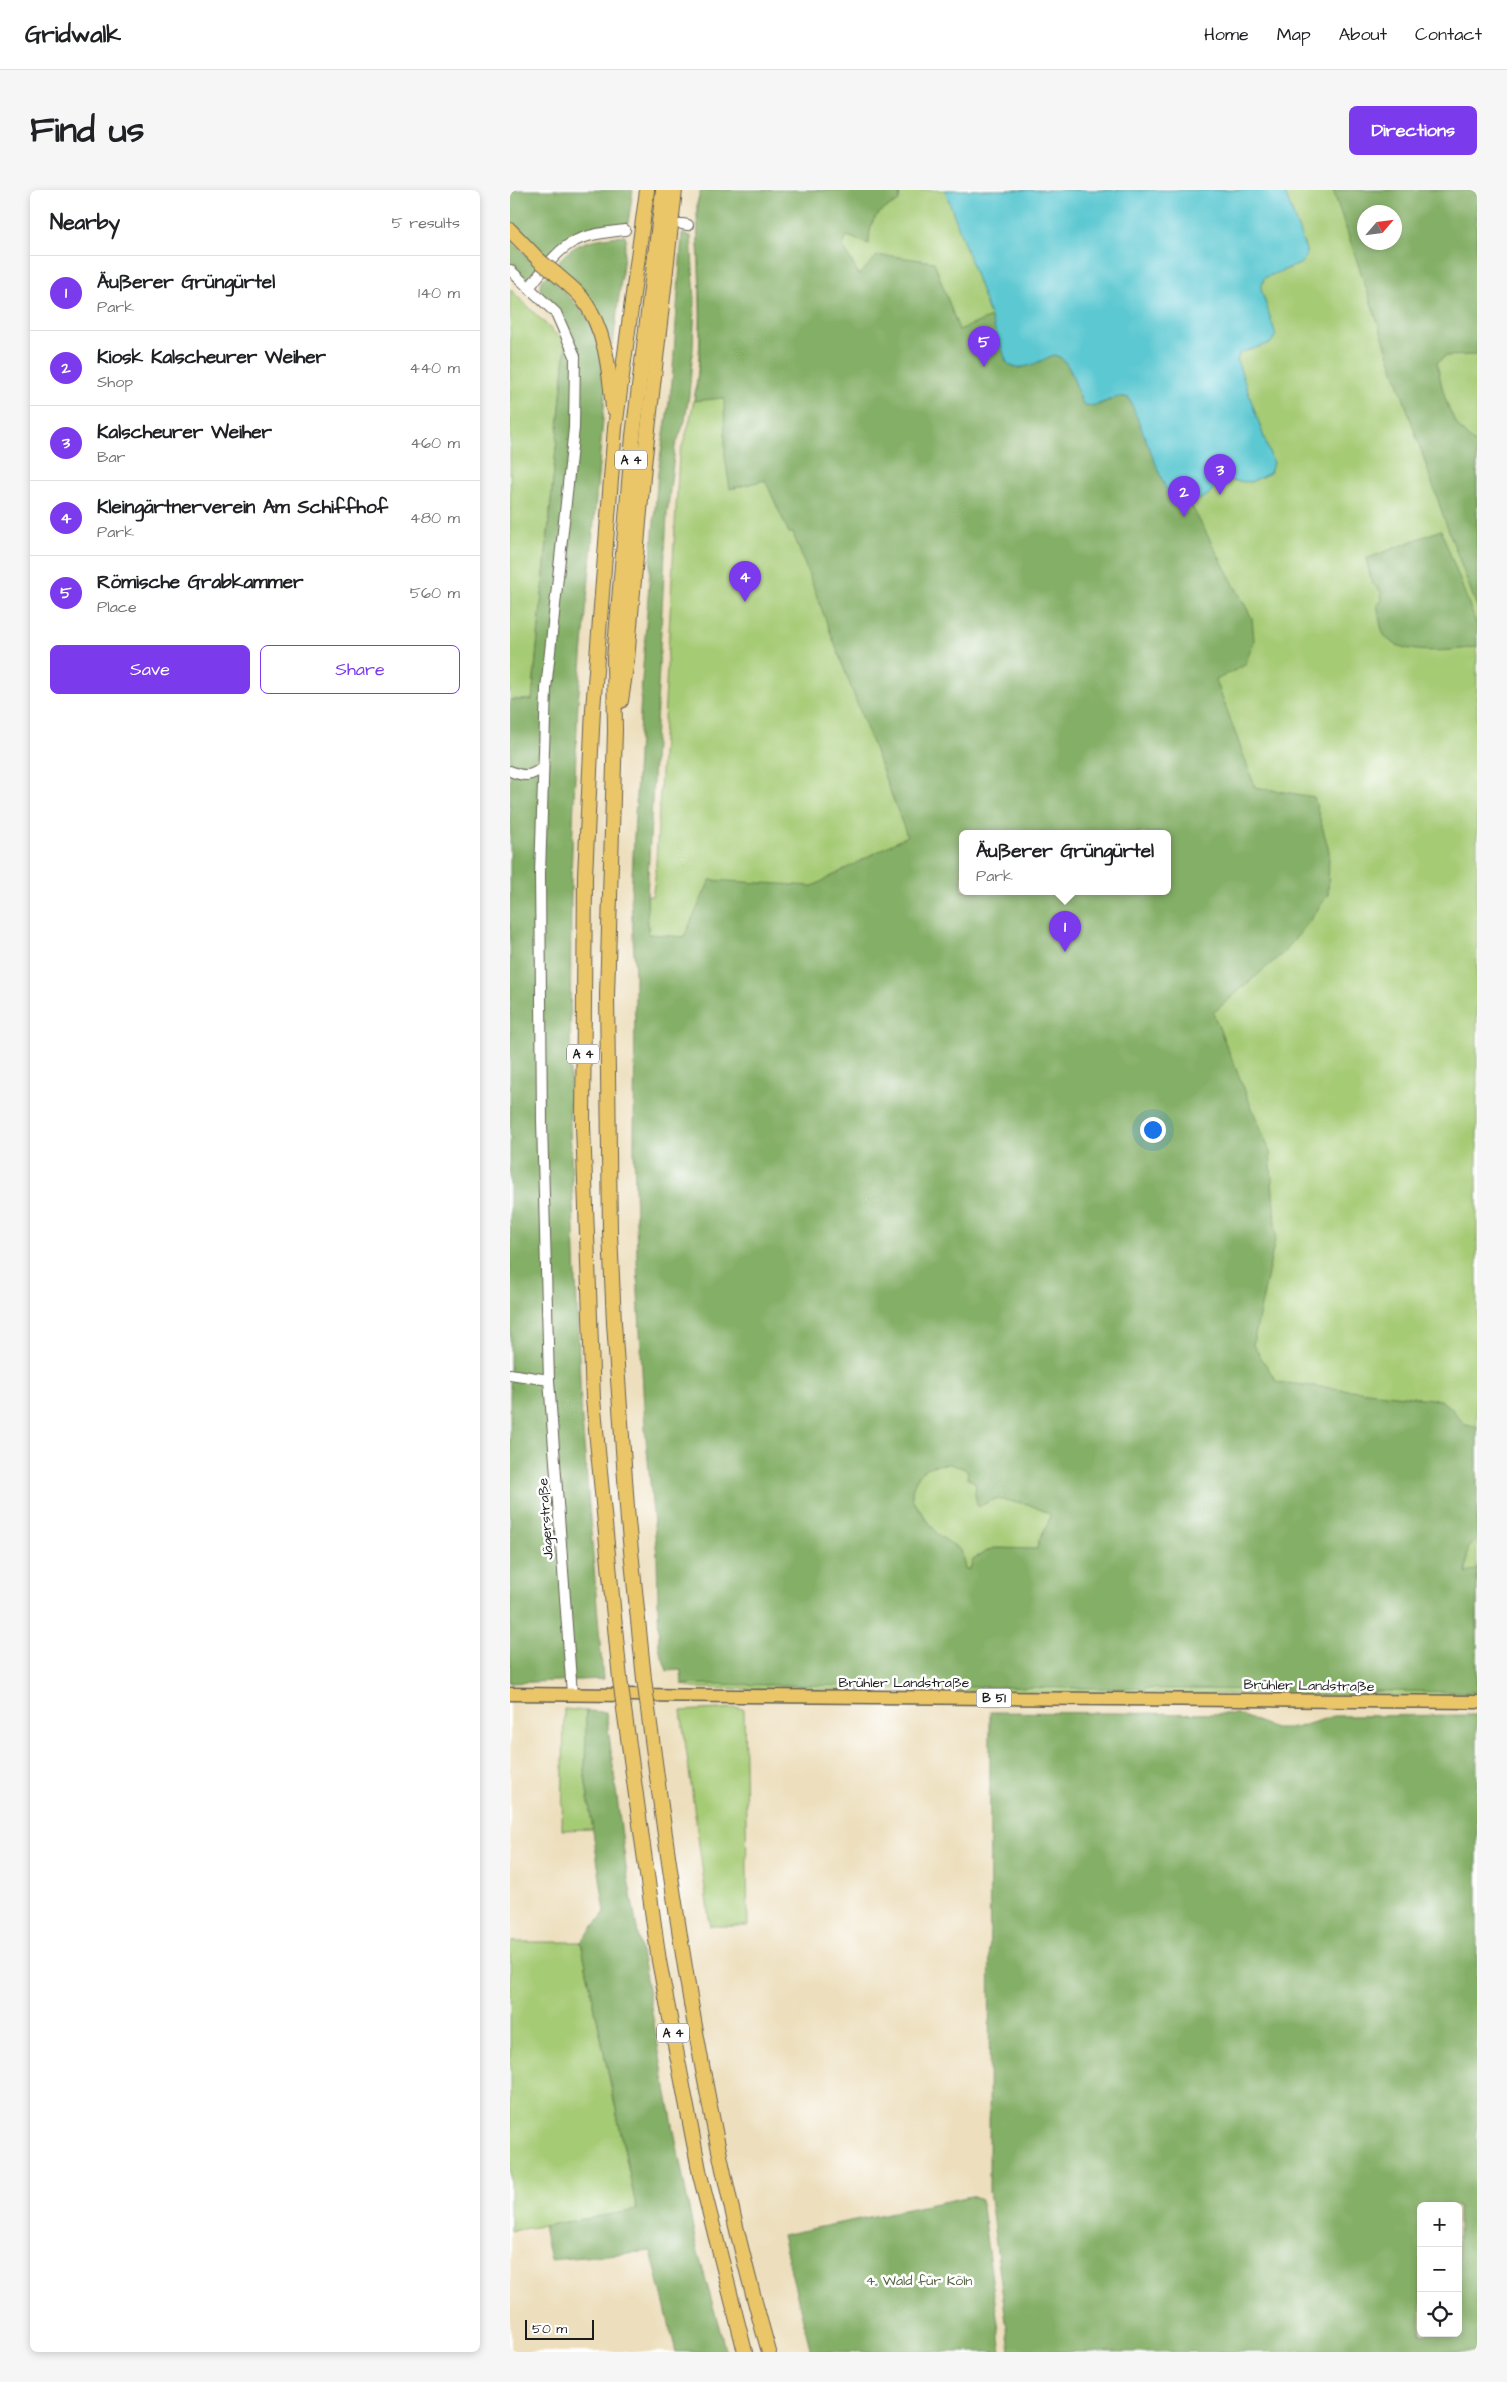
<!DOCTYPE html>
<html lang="en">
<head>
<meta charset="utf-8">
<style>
	:root { --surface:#fff; --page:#f6f6f6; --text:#202124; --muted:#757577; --line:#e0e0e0; --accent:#7c3aed }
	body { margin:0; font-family:"Architects Daughter",sans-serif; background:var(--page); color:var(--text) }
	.controls { position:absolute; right:15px; bottom:15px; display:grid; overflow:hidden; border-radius:8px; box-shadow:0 2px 8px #0003 }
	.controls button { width:45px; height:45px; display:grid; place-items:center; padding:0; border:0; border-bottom:1px solid var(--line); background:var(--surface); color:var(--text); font:25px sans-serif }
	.compass { position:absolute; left:847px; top:15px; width:45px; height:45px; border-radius:50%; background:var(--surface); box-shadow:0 2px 8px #0003; rotate:62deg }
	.scale { position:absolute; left:15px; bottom:12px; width:69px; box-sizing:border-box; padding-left:5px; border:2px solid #1c1c1c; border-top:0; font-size:14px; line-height:18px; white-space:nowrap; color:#1c1c1c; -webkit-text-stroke:4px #fff; paint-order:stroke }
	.you { position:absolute; left:642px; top:939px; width:18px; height:18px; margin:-12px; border:4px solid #fff; border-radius:50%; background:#1a73e8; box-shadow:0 0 0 8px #1a73e833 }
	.badge { display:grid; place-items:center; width:32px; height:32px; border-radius:50%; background:var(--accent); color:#fff; font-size:16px; font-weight:700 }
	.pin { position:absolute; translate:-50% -41px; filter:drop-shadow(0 1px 2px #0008) }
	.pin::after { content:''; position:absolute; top:26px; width:18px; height:15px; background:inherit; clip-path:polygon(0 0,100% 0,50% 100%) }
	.popup { position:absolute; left:449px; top:640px; width:212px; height:65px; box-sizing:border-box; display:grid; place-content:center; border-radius:8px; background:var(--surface); filter:drop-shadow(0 1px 4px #0005); font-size:16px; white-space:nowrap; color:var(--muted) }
	.popup b { font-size:19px; color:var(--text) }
	.popup::after { content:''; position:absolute; left:50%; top:100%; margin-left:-10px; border:10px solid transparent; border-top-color:var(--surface) }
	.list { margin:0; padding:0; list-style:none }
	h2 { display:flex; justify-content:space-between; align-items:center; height:65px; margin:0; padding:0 20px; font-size:21px }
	h2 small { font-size:16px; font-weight:400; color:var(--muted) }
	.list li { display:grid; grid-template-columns:32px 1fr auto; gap:15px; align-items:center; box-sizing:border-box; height:75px; padding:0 20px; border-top:1px solid var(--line) }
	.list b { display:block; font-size:19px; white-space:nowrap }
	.list p { margin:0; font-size:16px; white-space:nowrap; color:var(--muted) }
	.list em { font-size:16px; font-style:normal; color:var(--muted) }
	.actions { display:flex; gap:10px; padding:15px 20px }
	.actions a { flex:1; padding:11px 0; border:1px solid var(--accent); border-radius:8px; text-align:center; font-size:18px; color:var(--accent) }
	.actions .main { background:var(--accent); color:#fff }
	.icon { flex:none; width:28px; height:28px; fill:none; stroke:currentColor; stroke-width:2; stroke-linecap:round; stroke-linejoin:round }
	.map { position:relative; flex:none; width:967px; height:2162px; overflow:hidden; border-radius:8px }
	header { display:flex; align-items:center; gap:30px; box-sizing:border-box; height:70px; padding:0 25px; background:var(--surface); border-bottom:1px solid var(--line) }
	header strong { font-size:24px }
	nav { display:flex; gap:28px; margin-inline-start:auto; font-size:18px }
	.intro { display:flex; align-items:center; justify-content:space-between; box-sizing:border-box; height:120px; padding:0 30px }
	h1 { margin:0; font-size:35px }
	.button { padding:12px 22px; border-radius:8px; background:var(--accent); color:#fff; font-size:18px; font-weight:700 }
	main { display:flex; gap:30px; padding:0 30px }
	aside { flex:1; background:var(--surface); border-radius:8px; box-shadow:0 2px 8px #0003 }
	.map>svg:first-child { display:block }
	.green { fill:#a6cb75; stroke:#617448; fill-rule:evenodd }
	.forest { fill:#84af66; stroke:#506641; fill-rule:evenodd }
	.water { fill:#5bc8d1; stroke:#3c7276 }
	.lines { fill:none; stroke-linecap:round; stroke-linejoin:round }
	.minor-casing { stroke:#656054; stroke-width:12 }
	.major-casing { stroke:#656054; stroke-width:15 }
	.highway-casing { stroke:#656054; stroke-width:16 }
	.minor { stroke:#fff; stroke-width:10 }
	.major { stroke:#ebc669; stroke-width:12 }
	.highway { stroke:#ebc669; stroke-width:14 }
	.highway-bridge-casing { stroke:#656054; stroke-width:16; stroke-linecap:butt }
	.highway-bridge { stroke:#ebc669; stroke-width:14 }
	.labels { text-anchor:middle; stroke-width:5; stroke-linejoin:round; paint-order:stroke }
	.shield { fill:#fff; stroke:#606060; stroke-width:1 }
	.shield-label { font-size:12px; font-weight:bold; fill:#1c1c1c }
	.street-label { font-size:14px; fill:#1c1c1c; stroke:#fff }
	.park-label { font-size:14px; fill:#536240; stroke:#fff }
</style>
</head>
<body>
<header>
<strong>Gridwalk</strong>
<nav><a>Home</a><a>Map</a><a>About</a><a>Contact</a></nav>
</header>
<div class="intro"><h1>Find us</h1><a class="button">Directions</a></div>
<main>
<aside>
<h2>Nearby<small>5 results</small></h2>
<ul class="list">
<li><span class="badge">1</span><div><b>Äußerer Grüngürtel</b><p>Park</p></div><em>140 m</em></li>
<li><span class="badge">2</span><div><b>Kiosk Kalscheurer Weiher</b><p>Shop</p></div><em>440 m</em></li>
<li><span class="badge">3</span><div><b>Kalscheurer Weiher</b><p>Bar</p></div><em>460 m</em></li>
<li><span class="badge">4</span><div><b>Kleingärtnerverein Am Schiffhof</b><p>Park</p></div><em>480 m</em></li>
<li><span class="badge">5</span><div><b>Römische Grabkammer</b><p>Place</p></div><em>560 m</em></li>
</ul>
<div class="actions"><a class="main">Save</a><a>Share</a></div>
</aside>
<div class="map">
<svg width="967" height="2162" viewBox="0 0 967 2162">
	<rect width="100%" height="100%" fill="#fff"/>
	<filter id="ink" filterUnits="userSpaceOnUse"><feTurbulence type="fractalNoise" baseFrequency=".02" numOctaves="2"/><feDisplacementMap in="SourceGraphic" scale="10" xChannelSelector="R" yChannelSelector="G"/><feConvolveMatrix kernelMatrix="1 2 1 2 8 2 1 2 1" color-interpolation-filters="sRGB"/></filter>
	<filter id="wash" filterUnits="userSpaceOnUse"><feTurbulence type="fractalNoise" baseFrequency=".0096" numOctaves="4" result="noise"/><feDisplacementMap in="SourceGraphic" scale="20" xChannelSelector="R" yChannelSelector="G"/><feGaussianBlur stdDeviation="1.12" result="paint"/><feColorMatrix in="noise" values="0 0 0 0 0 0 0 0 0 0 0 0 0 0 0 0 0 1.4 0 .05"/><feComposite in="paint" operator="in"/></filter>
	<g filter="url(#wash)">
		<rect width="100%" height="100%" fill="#eddfbd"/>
		<!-- green -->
		<g class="green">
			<path d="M191 0H967V1507L234 1499 183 1498 172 1494 153 1202 137 706H142L145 689 169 265C200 184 188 98 187 14ZM854 22H884V52H854ZM452 643H658V701H452Z"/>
			<polygon points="0,99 56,154 22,510 0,510"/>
			<polygon points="229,1518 234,1519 238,1736 200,1736 171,1521"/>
			<polygon points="54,1519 76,1521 75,1587 83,1639 52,1640"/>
			<polygon points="0,1752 71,1752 127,2021 0,2041"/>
		</g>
		<!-- forest -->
		<g class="forest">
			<path d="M0 0H123L118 33C88 38 61 46 37 67L16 49 0 30Z"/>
			<path d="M191 0H390L389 11C366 24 360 26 359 54L337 46 333 56 349 85 367 66H382L424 72 449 140 481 127 497 173 510 178 543 165C562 167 565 200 573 214L585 216 610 206 619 208 673 316 680 313 742 428 744 451 735 475 706 490 745 597 804 607 819 661 818 705 796 736 773 763 703 823 760 962 766 1045 743 1155 767 1192 930 1210 942 1219 955 1235 967 1237V1350L958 1359 956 1384 967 1378V1502L172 1494 171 1480 157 1481 149 1458 147 1366 135 1238 128 1103 124 960 125 785 121 707 131 504 140 380 148 282 162 193 172 44 181 46 185 111 183 158 179 205 175 231 165 257 157 325 137 706 138 744 174 747 200 690 303 696 397 646 283 343H279L255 290 220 299 215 266 214 208 184 211C196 146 188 79 187 14ZM452 643H658V701H452ZM439 1274 453 1278 458 1282 457 1288 466 1293 465 1305 468 1317 485 1309 518 1314 540 1324C540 1337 528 1345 527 1359L483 1358 463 1369 460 1379H455L451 1360 428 1345 403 1310C399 1298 409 1280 422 1276 426 1274 434 1275 439 1274Z"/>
			<path d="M823 0H967V165L936 166 927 172C932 201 940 238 967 254V417L935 331ZM854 22H884V52H854Z"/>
			<path d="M115 45 116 49 103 155C90 124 71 97 46 75 64 50 86 49 115 45Z"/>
			<polygon points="0,50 29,77 22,88 13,88 0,76"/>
			<polygon points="38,84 76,125 87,147 96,195 68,513 61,685 60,937 71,1217 93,1489 0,1493 0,510 22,510 56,155 30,99 31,92"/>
			<path d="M931 340 967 436V457C944 460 890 468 874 445 870 437 869 423 867 414L872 411 871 402 862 393 856 369Z"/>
			<polygon points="76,1521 96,1522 116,1677 150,1867 186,2055 216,2162 166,2162 141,2061 40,2070 33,2036 127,2020 71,1752 95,1722 75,1587"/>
			<path d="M480 1522 727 1524 765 1538H785L824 1526 967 1525V2162H500L479 2001ZM911 2016H948V2143H911Z"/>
			<polygon points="461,2006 471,2010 492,2162 301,2162 272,2045"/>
		</g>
		<!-- water -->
		<path class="water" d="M435 0H774L796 60V67L790 74 754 88 751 99 766 145 761 153 730 163 727 170 763 273 760 283 741 292 717 291 707 295 698 305 689 310 668 315 660 309 619 208C603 202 589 221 573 214 565 200 562 167 543 165 530 171 510 184 497 173Z"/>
	</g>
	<g filter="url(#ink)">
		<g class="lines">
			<!-- minor casing -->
			<g class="minor-casing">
				<g id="minor">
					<polyline points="172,34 178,35"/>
					<polyline points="0,80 46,123 65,166 64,238 36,499 30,684 32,932 39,1190"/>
					<path d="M19 98C53 54 58 46 115 40"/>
					<path d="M0 581C14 587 21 587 33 577"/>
					<polyline points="0,1184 39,1190 62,1504"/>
				</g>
			</g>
			<!-- major casing -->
			<g class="major-casing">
				<polyline id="major" points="0,1504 967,1512"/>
			</g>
			<!-- highway casing -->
			<g class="highway-casing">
				<g id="highway">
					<polyline points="0,40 30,71"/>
					<path d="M46 84C54 91 65 99 72 108 96 140 99 179 103 218"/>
					<polyline points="111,511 117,470 134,275 165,0"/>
					<polyline points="110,1489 83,1209 73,936 75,686 83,519 105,238 137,0"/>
					<polyline points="134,1489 118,1331 104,1133 100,1042 97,805 105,541 104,469 123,246 153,0"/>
					<polyline points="114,1519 149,1771 190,1985 235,2162"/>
					<path d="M138 1519C166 1735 198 1952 259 2162"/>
				</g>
			</g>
			<!-- minor -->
			<use href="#minor" class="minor"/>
			<!-- major -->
			<use href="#major" class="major"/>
			<!-- highway -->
			<use href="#highway" class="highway"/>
			<!-- highway-bridge casing -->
			<g class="highway-bridge-casing">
				<g id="highway-bridge">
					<polyline points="30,71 46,84"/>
					<polyline points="110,1489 114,1519"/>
					<polyline points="134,1489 138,1519"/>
				</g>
			</g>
			<!-- highway-bridge -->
			<use href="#highway-bridge" class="highway-bridge"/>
		</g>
	</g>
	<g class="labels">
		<!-- shield labels -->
		<g class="shield">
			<rect x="105" y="260.5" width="32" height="19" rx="4"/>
			<rect x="57" y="854.5" width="32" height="19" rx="4"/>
			<rect x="466.5" y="1498.5" width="35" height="19" rx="4"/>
			<rect x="147" y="1833.5" width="32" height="19" rx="4"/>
		</g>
		<g class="shield-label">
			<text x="121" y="274">A 4</text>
			<text x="73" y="868">A 4</text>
			<text x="484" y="1512">B 51</text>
			<text x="163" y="1847">A 4</text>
		</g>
		<!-- street labels -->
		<g class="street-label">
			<text transform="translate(35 1329) rotate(-94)" y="5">Jägerstraße</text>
			<text x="394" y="1497">Brühler Landstraße</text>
			<text transform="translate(799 1495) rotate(1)" y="5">Brühler Landstraße</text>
		</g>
		<!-- park labels -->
		<g class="park-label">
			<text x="409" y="2095">4. Wald für Köln</text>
		</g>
	</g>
</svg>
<div class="controls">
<button>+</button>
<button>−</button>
<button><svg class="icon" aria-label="locate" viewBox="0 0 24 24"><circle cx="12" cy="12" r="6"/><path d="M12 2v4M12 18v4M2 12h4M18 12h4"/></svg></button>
</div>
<svg class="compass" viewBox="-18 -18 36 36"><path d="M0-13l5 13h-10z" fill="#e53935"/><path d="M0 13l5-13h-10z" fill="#757577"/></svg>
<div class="scale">50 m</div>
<div class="you"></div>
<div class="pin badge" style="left:555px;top:762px">1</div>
<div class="popup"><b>Äußerer Grüngürtel</b>Park</div>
<div class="pin badge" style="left:674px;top:327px">2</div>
<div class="pin badge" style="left:710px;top:305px">3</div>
<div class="pin badge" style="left:235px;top:412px">4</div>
<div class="pin badge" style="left:474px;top:177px">5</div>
</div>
</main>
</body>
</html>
